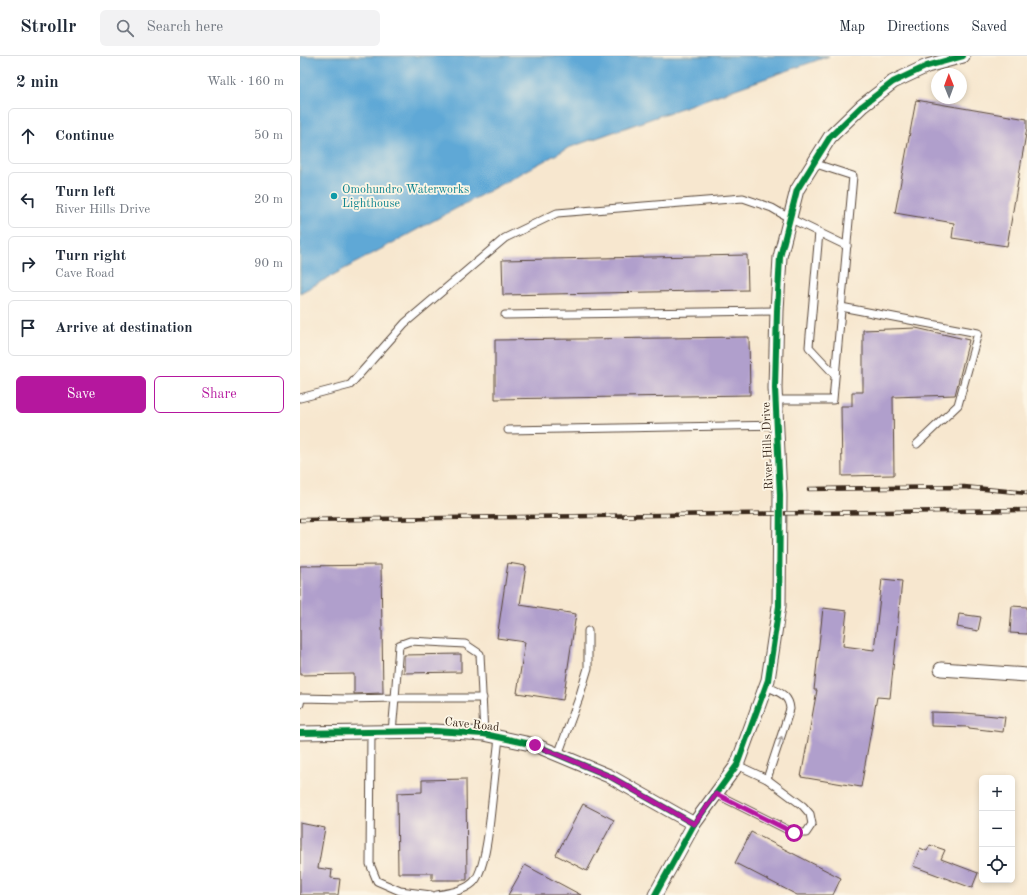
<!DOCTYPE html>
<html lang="en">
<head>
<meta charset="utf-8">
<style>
	:root { --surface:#fff; --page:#f2f2f3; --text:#1f2937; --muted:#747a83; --line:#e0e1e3; --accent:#b5179e }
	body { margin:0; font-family:"Old Standard TT",serif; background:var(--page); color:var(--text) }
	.controls { position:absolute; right:12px; bottom:12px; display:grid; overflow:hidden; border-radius:6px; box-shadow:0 2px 6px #0003 }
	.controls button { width:36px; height:36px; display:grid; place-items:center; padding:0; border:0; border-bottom:1px solid var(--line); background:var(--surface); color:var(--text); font:20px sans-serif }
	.compass { position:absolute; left:631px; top:12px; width:36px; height:36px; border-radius:50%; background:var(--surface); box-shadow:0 2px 6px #0003; rotate:359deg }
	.stop { position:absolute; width:12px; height:12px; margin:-9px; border:3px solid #b5179e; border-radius:50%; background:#fff }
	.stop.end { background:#b5179e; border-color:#fff; box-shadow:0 1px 4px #0008 }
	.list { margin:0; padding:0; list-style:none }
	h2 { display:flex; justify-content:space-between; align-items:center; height:52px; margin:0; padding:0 16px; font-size:17px }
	h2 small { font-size:13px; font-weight:400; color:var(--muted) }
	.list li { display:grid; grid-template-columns:26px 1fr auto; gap:12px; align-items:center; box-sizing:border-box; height:56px; margin:0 8px 8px; padding:0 8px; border:1px solid var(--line); border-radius:6px }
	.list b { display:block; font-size:15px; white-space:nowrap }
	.list p { margin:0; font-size:13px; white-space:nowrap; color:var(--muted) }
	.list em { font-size:13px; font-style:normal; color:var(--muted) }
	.actions { display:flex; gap:8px; padding:12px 16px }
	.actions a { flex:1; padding:9px 0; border:1px solid var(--accent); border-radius:6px; text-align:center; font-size:14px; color:var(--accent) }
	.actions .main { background:var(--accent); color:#fff }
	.icon { flex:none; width:22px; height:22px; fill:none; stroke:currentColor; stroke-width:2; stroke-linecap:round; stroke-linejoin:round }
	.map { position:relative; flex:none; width:727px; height:839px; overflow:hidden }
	header { display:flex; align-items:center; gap:24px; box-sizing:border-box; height:56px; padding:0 20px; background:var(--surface); border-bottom:1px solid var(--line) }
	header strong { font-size:19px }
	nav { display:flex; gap:22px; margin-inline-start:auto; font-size:14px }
	.search { width:280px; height:36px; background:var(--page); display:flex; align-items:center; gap:10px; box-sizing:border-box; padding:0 14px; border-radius:6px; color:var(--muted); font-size:15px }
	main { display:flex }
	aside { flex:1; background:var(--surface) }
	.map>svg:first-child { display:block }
	.water { fill:#5fa8d6; stroke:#4d697a }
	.building { fill:#b09fcc }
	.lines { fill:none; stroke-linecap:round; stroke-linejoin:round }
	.lane-casing { stroke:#574639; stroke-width:9 }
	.street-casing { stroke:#574639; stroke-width:15 }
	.lane { stroke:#fff; stroke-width:7 }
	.street { stroke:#fff; stroke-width:13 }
	.rail-casing { stroke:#3b2a1e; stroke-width:4.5 }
	.rail { stroke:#fcf5e5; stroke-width:3; stroke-dasharray:9; stroke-linecap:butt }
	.cycleway-casing { stroke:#fcf5e5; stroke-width:8 }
	.cycleway { stroke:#00873e; stroke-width:6 }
	.oneway { stroke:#a79f9a }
	.route { stroke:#b5179e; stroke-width:5 }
	.culture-dot { fill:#0f9aa8; stroke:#fcf5e5; stroke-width:1.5 }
	.labels { text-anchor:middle; stroke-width:3.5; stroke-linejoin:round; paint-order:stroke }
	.culture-label { font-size:12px; fill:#0d838f; stroke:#fcf5e5; text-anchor:start }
	.street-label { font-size:12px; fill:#3b2a1e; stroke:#fcf5e5 }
</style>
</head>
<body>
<header>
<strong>Strollr</strong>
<div class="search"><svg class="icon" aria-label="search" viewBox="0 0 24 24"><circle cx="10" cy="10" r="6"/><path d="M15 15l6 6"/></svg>Search here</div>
<nav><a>Map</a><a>Directions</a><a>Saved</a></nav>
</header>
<main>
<aside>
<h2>2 min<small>Walk · 160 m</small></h2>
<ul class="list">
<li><svg class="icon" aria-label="ahead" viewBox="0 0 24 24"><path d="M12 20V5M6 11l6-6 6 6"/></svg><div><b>Continue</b></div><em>50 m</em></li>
<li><svg class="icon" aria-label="left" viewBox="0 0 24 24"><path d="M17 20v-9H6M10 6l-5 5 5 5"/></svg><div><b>Turn left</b><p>River Hills Drive</p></div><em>20 m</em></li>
<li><svg class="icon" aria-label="right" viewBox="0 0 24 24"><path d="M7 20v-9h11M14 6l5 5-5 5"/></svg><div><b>Turn right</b><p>Cave Road</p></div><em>90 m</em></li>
<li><svg class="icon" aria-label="arrive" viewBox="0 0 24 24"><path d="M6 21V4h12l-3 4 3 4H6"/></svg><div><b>Arrive at destination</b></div></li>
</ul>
<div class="actions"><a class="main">Save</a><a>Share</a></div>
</aside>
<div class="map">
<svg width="727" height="839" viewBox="0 0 727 839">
	<rect width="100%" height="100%" fill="#fcf5e5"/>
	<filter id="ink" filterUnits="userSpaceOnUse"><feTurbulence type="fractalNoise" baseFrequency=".025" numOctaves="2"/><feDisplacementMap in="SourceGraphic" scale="8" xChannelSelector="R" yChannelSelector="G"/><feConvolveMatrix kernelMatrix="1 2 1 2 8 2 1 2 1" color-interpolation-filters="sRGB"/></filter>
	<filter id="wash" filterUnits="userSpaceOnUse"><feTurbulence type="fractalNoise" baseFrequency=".012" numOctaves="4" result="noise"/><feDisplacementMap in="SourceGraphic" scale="16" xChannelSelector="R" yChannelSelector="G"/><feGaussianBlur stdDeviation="0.9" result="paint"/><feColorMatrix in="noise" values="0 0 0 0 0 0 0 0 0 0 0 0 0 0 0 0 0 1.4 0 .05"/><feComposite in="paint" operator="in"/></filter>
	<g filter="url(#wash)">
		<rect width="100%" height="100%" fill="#f7e7cf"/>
		<!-- water -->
		<polygon class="water" points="0,0 529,0 268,92 0,237"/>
		<g id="blocks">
			<!-- building -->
			<g class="building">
				<polygon points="616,44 727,63 727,72 707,190 652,182 654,167 595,157"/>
				<polygon points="447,199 448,234 203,239 202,204"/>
				<polygon points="616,272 669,284 655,339 593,341 594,419 542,420 541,350 552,350 552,336 563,336 563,274"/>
				<polygon points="449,281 450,339 195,343 195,284"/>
				<polygon points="208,507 226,510 220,549 276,558 263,644 217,637 225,586 197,582"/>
				<polygon points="81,509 83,637 54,638 54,618 0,619 0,510"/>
				<polygon points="582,523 602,525 590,642 577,641 561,731 501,721 517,634 514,634 523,552 547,555 543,590 574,594"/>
				<polygon points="712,550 727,551 727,578 710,577"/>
				<polygon points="659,558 681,561 678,575 657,571"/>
				<polygon points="161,598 161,616 104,617 104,599"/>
				<polygon points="631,656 665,657 705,661 703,676 669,672 669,671 631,670"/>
				<polygon points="166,723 167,824 132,824 132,817 98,817 97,737 122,736 122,724"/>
				<polygon points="283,748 314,764 287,815 256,799"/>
				<polygon points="0,767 25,772 18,812 32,814 31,822 40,823 38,839 0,839"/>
				<polygon points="451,776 541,822 533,839 497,839 435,807"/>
				<polygon points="630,789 645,794 641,803 678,817 672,832 613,810 620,792 627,795"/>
				<polygon points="225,809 281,839 208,839"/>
			</g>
		</g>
	</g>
	<g filter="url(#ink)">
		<use href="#blocks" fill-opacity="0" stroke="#574639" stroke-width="1"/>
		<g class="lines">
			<!-- lane casing -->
			<g class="lane-casing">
				<g id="lane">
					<polyline points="519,176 509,291 535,319"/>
					<polyline points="541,251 678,277 658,349 617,388"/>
					<polyline points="205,259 477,255"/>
					<polyline points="0,342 50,329 105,267 205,182 257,157 443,142 472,152 489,162 547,190"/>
					<polyline points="476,344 533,344 553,120 513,107"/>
					<polyline points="208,374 477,369"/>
					<path d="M466 630C478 636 489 638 490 653L467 723"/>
					<polyline points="0,648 1,642 47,643 95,642 99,589 110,585 165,588 180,598 184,678"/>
					<polyline points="71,676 70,808 77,825 100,835 131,839"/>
					<polyline points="92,676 95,642 183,642"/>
					<polyline points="258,699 279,642 288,612 288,575"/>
					<polyline points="416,738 494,777 506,777 512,768 510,758 503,750 467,723 437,709"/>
					<path d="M137 839C150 837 169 834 176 823 185 809 188 780 190 764 193 736 196 709 199 681"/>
				</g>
			</g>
			<!-- street casing -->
			<g class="street-casing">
				<g id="street">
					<polyline points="641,613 727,619"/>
					<polyline points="0,677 135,675 184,678 235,689 309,720 394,768"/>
					<polyline points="355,839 394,768 437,709 468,624 479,550 480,439 475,332 477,255 480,201 497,134 530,81 562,50 593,26 627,10 663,0"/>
				</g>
			</g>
			<!-- lane -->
			<use href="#lane" class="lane"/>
			<!-- street -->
			<use href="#street" class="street"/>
			<!-- rail casing -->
			<g class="rail-casing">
				<g id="rail">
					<polyline points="509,433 664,431 727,437"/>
					<polyline points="0,464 727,454"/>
				</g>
			</g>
			<!-- rail -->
			<use href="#rail" class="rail"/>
			<!-- cycleway casing -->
			<g class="cycleway-casing">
				<g id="cycleway">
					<polyline points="0,677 135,675 184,678 235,689 309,720 394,768"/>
					<polyline points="355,839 394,768 437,709 468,624 479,550 480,439 475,332 477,255 480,201 497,134 530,81 562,50 593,26 627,10 663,0"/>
				</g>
			</g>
			<!-- cycleway -->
			<use href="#cycleway" class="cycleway"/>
		</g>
		<!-- one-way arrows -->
		<defs><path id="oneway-shaft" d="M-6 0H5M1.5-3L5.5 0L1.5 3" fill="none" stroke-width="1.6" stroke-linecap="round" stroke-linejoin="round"/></defs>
		<use class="oneway" href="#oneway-shaft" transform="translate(480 686) rotate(-72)"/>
	</g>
	<g class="lines" filter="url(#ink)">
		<!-- route -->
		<polyline class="route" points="235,689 309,720 394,768 416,738 494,777"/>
	</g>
	<!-- markers -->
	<circle class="culture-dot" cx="34" cy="140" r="4"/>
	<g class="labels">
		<!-- culture labels -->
		<g class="culture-label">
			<text x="42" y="137">Omohundro Waterworks<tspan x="42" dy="14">Lighthouse</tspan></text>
		</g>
		<!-- street labels -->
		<g class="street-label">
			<text transform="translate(467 390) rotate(-92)" y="4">River Hills Drive</text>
			<text transform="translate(172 668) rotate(6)" y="4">Cave Road</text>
		</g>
	</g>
</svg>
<div class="controls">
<button>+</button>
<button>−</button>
<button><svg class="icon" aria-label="locate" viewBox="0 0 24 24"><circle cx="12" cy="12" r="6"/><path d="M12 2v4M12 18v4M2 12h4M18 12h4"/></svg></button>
</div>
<svg class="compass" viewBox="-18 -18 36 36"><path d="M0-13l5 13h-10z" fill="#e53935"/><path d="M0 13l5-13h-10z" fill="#747a83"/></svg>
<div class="stop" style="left:494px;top:777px"></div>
<div class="stop end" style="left:235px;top:689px"></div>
</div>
</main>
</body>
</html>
